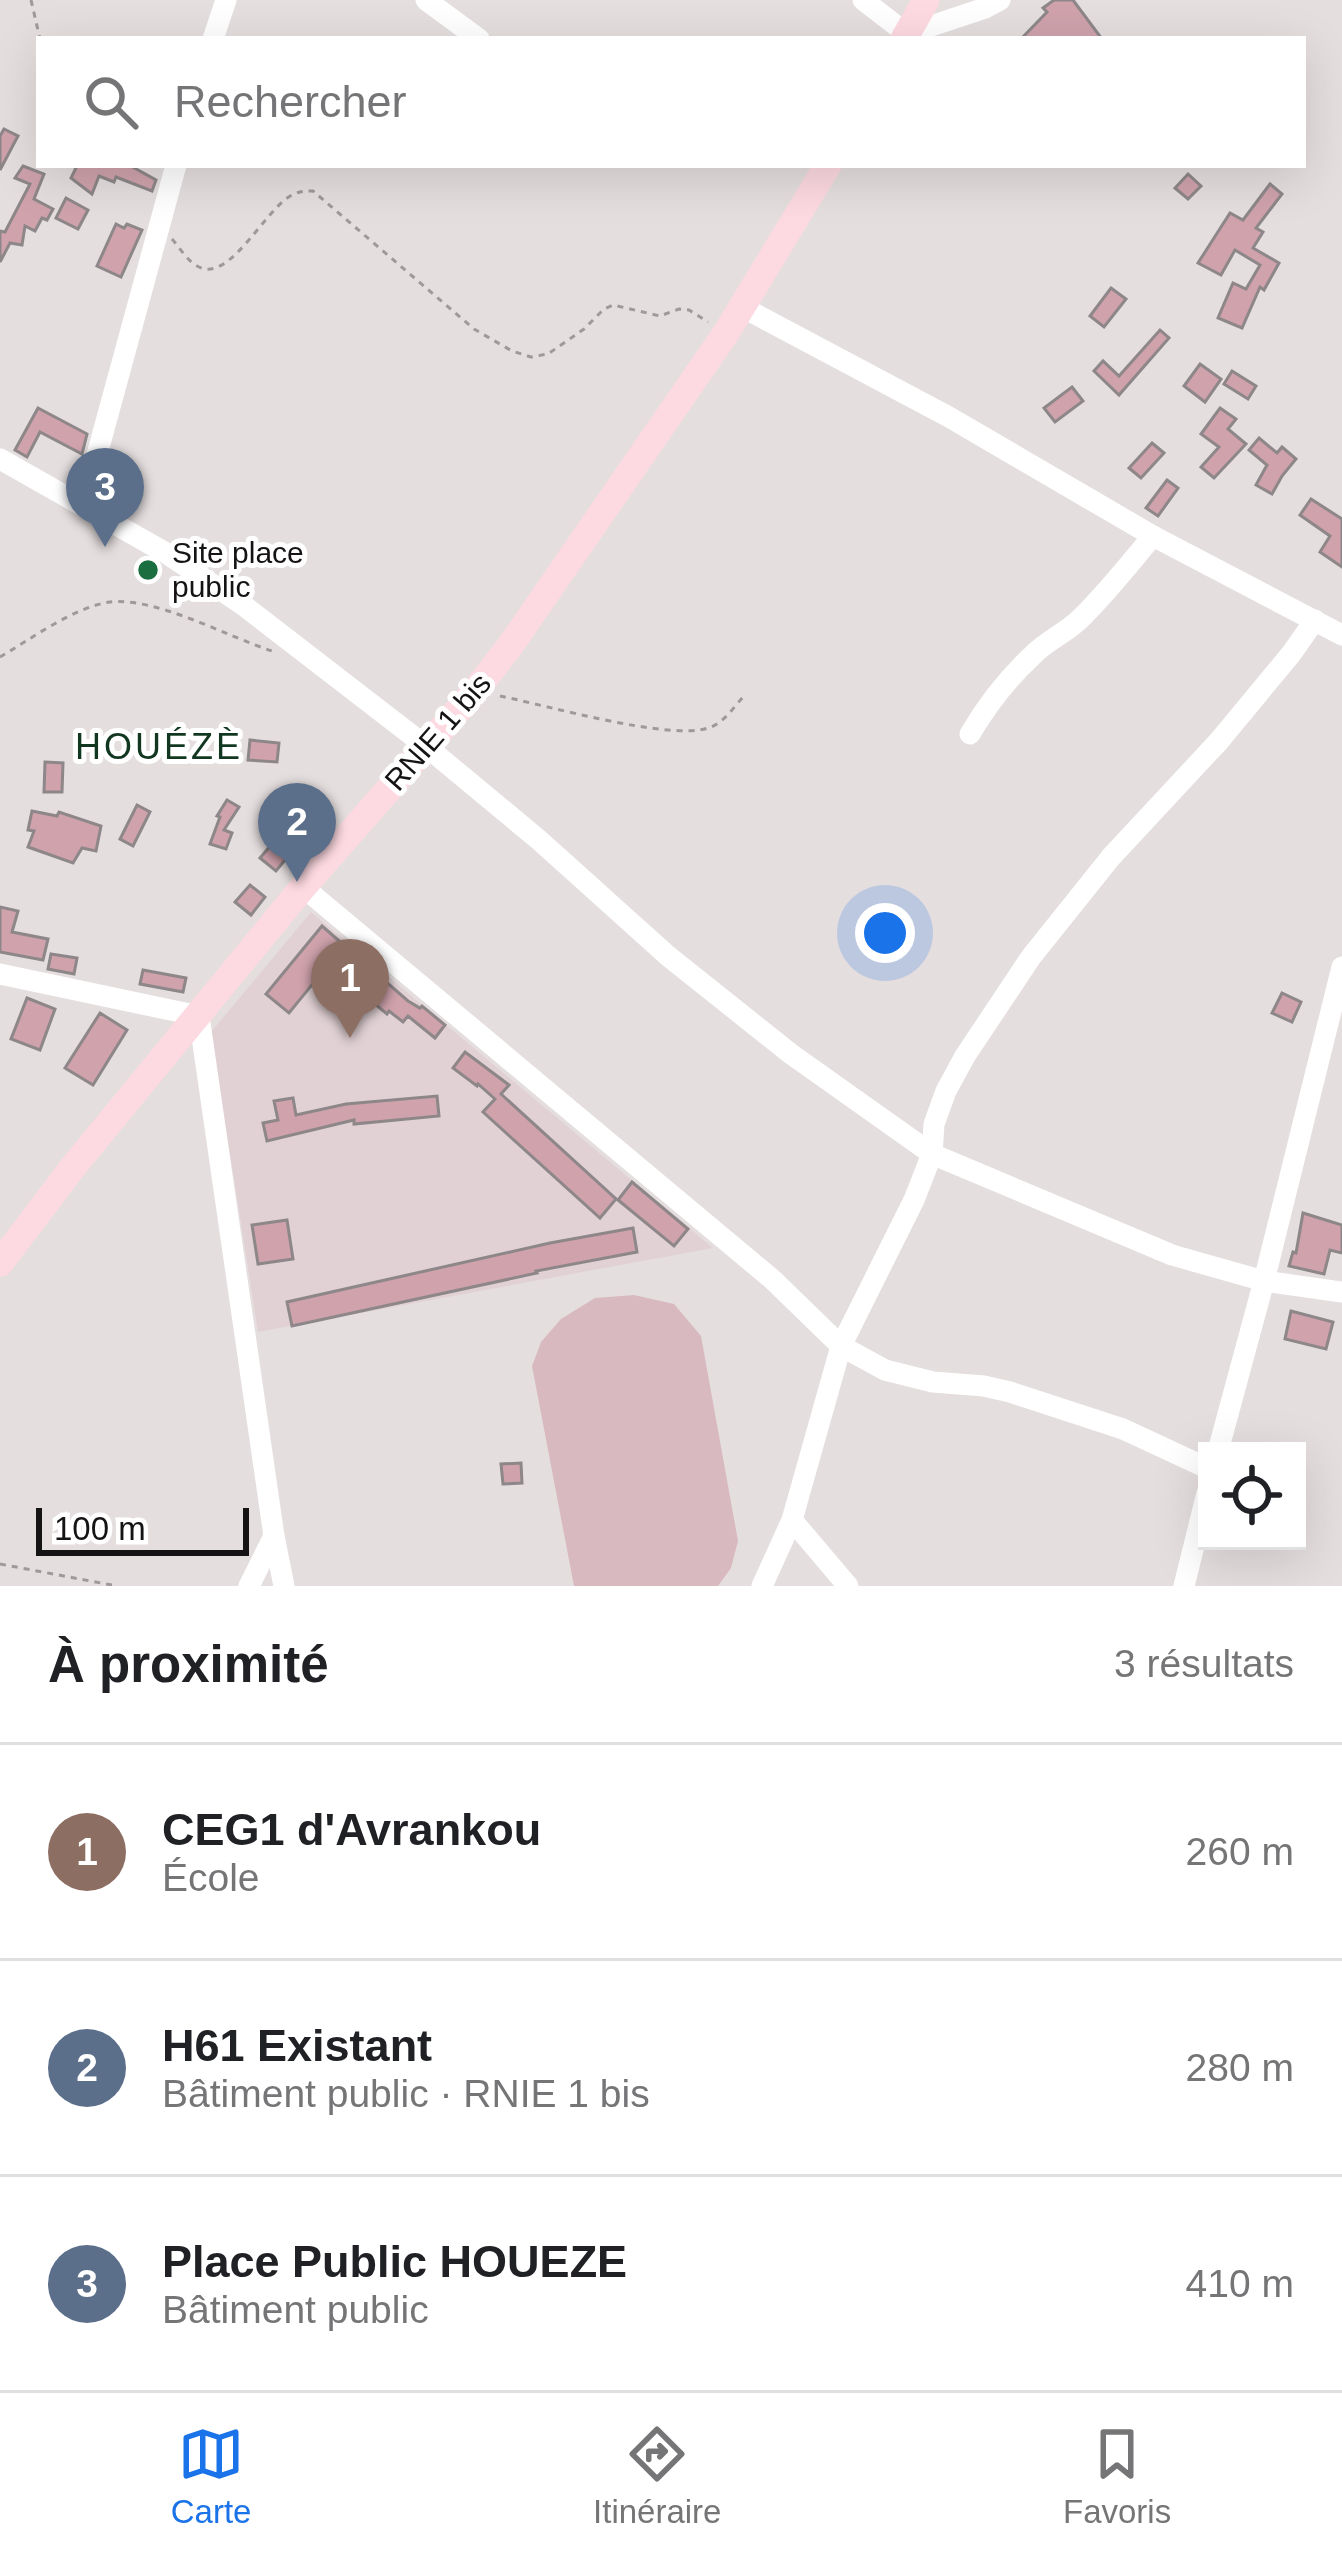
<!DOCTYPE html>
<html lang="fr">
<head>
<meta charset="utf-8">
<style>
	:root { --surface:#fff; --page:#f2f2f2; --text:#202124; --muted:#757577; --line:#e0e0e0; --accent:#1a73e8 }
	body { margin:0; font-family:Helvetica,sans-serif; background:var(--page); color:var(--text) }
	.controls { position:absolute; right:36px; bottom:36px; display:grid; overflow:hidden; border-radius:0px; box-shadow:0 12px 48px #0002 }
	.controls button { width:108px; height:108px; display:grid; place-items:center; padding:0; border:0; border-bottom:3px solid var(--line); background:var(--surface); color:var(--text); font:60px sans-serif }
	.scale { position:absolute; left:36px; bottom:30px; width:213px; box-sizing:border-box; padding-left:12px; border:6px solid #151313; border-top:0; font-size:33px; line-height:42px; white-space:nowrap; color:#151313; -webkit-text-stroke:9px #fff; paint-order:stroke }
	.you { position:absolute; left:885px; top:933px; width:42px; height:42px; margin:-30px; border:9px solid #fff; border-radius:50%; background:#1a73e8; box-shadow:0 0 0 18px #1a73e833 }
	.badge { display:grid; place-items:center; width:78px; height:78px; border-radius:50%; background:var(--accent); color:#fff; font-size:39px; font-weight:700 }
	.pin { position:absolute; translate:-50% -99px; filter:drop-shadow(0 3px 6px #0008) }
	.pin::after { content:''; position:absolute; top:63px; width:42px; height:36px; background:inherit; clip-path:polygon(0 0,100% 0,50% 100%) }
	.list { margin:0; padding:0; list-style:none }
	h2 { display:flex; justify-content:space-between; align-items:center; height:156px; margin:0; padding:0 48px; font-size:51px }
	h2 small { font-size:39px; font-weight:400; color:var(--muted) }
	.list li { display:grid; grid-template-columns:78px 1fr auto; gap:36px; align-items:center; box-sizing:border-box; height:216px; padding:0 48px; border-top:3px solid var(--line) }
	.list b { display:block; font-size:45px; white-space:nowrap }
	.list p { margin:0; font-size:39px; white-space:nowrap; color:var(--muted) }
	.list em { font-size:39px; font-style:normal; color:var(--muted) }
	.icon { flex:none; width:66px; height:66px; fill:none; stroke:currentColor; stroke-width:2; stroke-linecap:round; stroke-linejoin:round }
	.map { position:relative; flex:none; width:1342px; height:1586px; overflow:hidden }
	.search { position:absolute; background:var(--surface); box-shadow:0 12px 48px #0002; left:36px; right:36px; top:36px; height:132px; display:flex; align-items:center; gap:30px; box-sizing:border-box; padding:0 42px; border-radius:0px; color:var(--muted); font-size:45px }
	.sheet { height:804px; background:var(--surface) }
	nav { display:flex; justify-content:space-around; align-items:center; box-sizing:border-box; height:168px; border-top:3px solid var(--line); background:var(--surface); font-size:33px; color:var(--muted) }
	nav a { display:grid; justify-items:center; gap:6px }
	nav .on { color:var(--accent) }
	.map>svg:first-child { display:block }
	.built { fill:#e1d1d4 }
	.green { fill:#d8b9bf }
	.building { fill:#cfa2ac; stroke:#8e8789; stroke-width:3 }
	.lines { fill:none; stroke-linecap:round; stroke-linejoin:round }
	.path { stroke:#9f999a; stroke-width:3; stroke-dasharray:6 6; stroke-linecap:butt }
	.minor { stroke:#fff; stroke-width:21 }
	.major { stroke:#fdd9e1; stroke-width:27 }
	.poi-dot { fill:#1a6e40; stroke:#fff; stroke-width:4.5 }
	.labels { text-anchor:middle; stroke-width:10; stroke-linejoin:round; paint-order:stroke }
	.poi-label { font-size:30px; fill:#151313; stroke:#fff; text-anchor:start }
	.street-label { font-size:30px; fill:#151313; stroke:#fff }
	.quarter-label { font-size:36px; letter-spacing:3px; fill:#113720; stroke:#fff }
</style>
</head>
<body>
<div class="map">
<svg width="1342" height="1586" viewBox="0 0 1342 1586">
	<rect width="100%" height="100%" fill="#e5dedf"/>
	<!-- built -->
	<polygon class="built" points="311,912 713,1248 258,1332 211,1032"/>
	<!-- green -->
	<polygon class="green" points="634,1295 674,1304 701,1336 738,1541 731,1568 718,1586 574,1586 532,1366 541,1342 561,1319 595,1298"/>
	<!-- building -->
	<g class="building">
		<polygon points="1054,0 1073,0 1102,39 1021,39 1047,12 1043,8"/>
		<polygon points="4,129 18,136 0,170 0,136"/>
		<polygon points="71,165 129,165 156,180 152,191 116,177 114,182 99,176 92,194 71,178 76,168"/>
		<polygon points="23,166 44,174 34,199 53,209 47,220 42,218 35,231 25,226 22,245 10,243 0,262 0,231 5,232 30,184 15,178"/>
		<polygon points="1188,174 1201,186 1188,199 1175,188"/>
		<polygon points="1270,184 1282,194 1256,228 1263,232 1253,248 1279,263 1264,290 1260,287 1242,328 1218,318 1233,283 1246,289 1260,265 1235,250 1221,275 1198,263 1230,213 1243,220"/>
		<polygon points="66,198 88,210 78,229 56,218"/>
		<polygon points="116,224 124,228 127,224 142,230 121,277 97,266"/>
		<polygon points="1111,288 1126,299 1104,327 1090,316"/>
		<polygon points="1160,330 1169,338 1119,395 1094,371 1103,361 1119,376"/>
		<polygon points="1200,364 1221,379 1205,402 1184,386"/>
		<polygon points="1232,371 1256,386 1248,399 1224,384"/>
		<polygon points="1072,387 1083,401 1055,422 1044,408"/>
		<polygon points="38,408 87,434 82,454 40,432 27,457 15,450"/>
		<polygon points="1220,408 1236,419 1228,429 1246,444 1214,478 1201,467 1219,447 1201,434"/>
		<polygon points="1259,438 1277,453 1282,447 1296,459 1282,476 1272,494 1256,485 1267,465 1249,450"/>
		<polygon points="1152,443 1164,453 1141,478 1129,468"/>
		<polygon points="1167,480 1178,488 1158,516 1146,508"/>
		<polygon points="1311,499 1342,519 1342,567 1320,552 1330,536 1300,515"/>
		<polygon points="250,740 279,743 277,762 248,760"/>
		<polygon points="45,762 63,763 62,792 44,792"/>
		<polygon points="227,800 239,807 224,830 232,833 226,849 210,844 220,817 217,816"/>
		<polygon points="137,805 150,812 133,846 120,839"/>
		<polygon points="32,811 57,816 59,812 101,826 96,851 82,848 73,863 28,847 34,831 28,830"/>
		<polygon points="292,820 308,832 276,871 260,858"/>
		<polygon points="250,885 265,897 251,915 235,902"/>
		<polygon points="0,907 18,911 12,932 48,939 43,960 0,952"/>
		<polygon points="322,926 408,1001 420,1008 422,1006 445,1025 435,1038 408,1016 403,1022 389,1011 387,1014 328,965 289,1013 266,994"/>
		<polygon points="51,954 77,958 74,974 48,969"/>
		<polygon points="143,970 186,978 183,992 140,984"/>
		<polygon points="1282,993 1301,1002 1292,1022 1272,1013"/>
		<polygon points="27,998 55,1009 40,1050 11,1039"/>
		<polygon points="100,1013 127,1030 93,1085 65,1068"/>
		<polygon points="465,1052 509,1085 501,1094 616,1199 600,1218 483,1112 495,1099 478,1084 477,1086 453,1068"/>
		<polygon points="437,1096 439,1116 354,1124 354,1120 267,1141 263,1123 278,1120 274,1101 293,1098 296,1115 346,1104"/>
		<polygon points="632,1182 688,1229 674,1246 618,1200"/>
		<polygon points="1303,1213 1342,1225 1342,1253 1330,1250 1324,1274 1289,1266 1293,1252 1296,1253"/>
		<polygon points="287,1220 293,1259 258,1264 252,1225"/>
		<polygon points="633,1228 637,1252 536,1271 537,1273 292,1326 287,1302 550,1243"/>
		<polygon points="1291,1311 1333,1322 1326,1349 1285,1339"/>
		<polygon points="521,1463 522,1483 503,1484 501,1464"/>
	</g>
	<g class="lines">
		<!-- path -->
		<g class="path">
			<polyline points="31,0 40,39"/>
			<path d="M172 239C180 248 188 262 199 267 231 283 266 206 294 194 301 191 305 191 313 191L474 329 512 351 531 357 548 354 584 329 604 309 613 305 660 316 679 309 689 310 708 322"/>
			<path d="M0 657C31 639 74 607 110 602 156 597 226 636 272 651"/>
			<path d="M500 696C545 705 669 741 708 728 723 724 733 708 743 697"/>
			<polyline points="0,1564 117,1586"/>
		</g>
		<!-- minor -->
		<g class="minor">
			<polyline points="426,0 479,39"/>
			<polyline points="863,0 907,34 985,8 1000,0"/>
			<polyline points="213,39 226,0"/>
			<polyline points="742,307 949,417 1153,536 1342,635"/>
			<polyline points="0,459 166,553 243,605 427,747 539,840 668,956 791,1054 932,1154 1172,1255 1264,1281 1342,1292"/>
			<polyline points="83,506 176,165"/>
			<path d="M970 734C987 705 1009 677 1034 654 1047 641 1065 633 1079 620 1106 594 1129 564 1153 536"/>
			<polyline points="303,887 772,1279 841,1346 885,1370 933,1382 984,1386 1010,1392 1123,1429 1207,1468"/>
			<polyline points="0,974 199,1016 274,1536 284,1586"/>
			<polyline points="1218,1451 1264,1281 1342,967"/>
			<polyline points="792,1520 848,1586"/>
			<polyline points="249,1586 274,1536"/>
			<polyline points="762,1586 792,1520 841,1346 914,1200 932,1154 934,1124 946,1091 965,1056 1031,957 1111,857 1219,741 1291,654 1315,620"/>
			<polyline points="1184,1586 1207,1493"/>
		</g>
		<!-- major -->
		<g class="major">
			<polyline points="904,39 926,0"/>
			<polyline points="0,1263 73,1167 303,887 475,691 510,646 726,333 828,165"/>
		</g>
	</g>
	<!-- markers -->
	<circle class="poi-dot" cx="148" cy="570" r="12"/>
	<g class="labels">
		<!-- poi labels -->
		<g class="poi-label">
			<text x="172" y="563">Site place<tspan x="172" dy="34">public</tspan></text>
		</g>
		<!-- street labels -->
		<g class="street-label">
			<text transform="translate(438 732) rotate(-49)" y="10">RNIE 1 bis</text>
		</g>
		<!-- quarter labels -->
		<g class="quarter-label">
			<text x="159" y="759">HOUÉZÈ</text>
		</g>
	</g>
</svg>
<div class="controls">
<button><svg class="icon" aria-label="locate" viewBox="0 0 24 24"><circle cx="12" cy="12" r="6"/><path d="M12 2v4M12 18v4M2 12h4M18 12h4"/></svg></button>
</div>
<div class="scale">100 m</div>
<div class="you"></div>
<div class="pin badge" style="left:350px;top:1038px;background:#8d6e63">1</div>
<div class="pin badge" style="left:297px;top:882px;background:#5c6f8a">2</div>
<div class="pin badge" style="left:105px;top:547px;background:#5c6f8a">3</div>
<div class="search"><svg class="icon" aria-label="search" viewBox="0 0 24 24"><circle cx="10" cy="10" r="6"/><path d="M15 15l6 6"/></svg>Rechercher</div>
</div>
<section class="sheet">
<h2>À proximité<small>3 résultats</small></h2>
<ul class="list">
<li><span class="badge" style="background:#8d6e63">1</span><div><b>CEG1 d'Avrankou</b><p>École</p></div><em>260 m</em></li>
<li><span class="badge" style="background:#5c6f8a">2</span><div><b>H61 Existant</b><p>Bâtiment public · RNIE 1 bis</p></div><em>280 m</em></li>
<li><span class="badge" style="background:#5c6f8a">3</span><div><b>Place Public HOUEZE</b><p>Bâtiment public</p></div><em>410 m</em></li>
</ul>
</section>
<nav>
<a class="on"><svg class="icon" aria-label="map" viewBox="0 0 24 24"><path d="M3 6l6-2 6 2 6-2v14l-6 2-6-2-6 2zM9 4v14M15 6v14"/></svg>Carte</a>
<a><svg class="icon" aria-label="directions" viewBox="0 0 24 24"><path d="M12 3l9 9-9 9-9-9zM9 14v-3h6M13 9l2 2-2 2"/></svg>Itinéraire</a>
<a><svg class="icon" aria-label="saved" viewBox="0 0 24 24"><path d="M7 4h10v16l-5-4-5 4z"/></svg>Favoris</a>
</nav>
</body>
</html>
